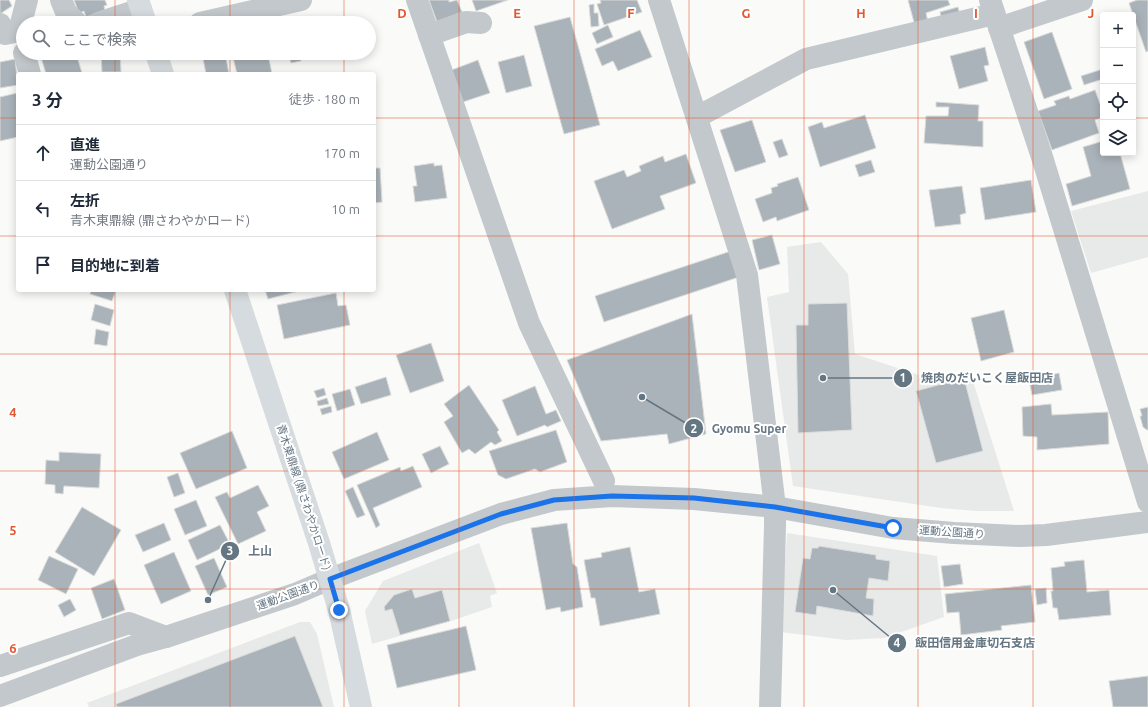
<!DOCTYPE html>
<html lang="ja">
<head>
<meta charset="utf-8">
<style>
	:root { --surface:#fff; --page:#f6f6f7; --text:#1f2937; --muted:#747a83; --line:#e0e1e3 }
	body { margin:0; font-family:Ubuntu,"Noto Sans JP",sans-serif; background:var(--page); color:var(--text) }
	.controls { position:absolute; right:12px; top:12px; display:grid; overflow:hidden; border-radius:4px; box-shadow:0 2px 10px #0003 }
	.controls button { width:36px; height:36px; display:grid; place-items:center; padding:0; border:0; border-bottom:1px solid var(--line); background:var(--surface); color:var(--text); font:20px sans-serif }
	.stop { position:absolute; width:12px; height:12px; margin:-9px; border:3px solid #1a73e8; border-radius:50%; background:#fff }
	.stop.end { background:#1a73e8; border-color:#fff; box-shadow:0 1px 4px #0008 }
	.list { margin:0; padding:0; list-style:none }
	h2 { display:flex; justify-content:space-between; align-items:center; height:52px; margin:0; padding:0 16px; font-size:17px }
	h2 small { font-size:13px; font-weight:400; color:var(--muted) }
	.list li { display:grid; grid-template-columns:26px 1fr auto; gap:12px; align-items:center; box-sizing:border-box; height:56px; padding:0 16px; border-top:1px solid var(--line) }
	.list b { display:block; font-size:15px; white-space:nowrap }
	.list p { margin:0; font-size:13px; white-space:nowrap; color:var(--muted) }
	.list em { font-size:13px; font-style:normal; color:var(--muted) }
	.icon { flex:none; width:22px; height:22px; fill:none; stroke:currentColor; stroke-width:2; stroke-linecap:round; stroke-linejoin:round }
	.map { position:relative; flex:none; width:1148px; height:707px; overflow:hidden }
	.search { position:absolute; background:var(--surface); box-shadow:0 2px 10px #0003; left:16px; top:16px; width:360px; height:44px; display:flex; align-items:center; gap:10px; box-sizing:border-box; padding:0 14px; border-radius:22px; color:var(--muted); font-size:15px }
	.panel { position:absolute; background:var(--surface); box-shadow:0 2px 10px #0003; left:16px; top:72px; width:360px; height:220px; border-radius:4px }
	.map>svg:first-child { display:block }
	.built { fill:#e8e9e9 }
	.building { fill:#aab3b9; stroke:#dcdcda }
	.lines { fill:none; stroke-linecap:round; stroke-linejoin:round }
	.minor { stroke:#c3c8cc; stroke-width:22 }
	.major { stroke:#d6dbdf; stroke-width:22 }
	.route { stroke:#1a73e8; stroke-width:5 }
	.grid { fill:none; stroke:#e4572e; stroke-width:1; stroke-opacity:0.55 }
	.labels { text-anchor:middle; stroke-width:4; stroke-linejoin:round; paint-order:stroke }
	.street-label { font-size:11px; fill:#657683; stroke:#fff }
	.grid-label { font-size:13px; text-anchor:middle; font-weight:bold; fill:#e4572e; stroke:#fff; stroke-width:4; stroke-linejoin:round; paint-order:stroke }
	.leader { fill:none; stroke:#657683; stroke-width:1.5 }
	.callout-dot { fill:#657683; stroke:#fff; stroke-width:1.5 }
	.mark-label { font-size:12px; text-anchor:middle; font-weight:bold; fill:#fff }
	.callout-label { font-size:12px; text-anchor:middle; font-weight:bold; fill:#657683; stroke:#fff; stroke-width:4; stroke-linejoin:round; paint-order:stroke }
</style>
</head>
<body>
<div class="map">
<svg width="1148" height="707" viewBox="0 0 1148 707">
	<rect width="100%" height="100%" fill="#fafaf8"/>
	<!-- built -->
	<g class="built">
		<polygon points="1148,191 1148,257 1091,273 1071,211"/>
		<polygon points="821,242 848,274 855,354 931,379 970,372 1014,511 976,511 941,508 793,486 767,297 789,292 787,247"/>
		<polygon points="787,533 937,556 944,617 884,638 846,640 780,632"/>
		<polygon points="479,543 497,593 490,596 492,607 454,620 372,644 365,611 383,581"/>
		<polygon points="300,622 310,622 317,634 334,707 89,707 87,703"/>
	</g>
	<!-- building -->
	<g class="building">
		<polygon points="0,0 9,0 12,6 0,14"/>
		<polygon points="74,0 105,0 107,5 104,6 105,11 86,17 84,11 79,13"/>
		<polygon points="429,0 449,0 449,2 457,0 462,12 437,22"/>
		<polygon points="472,0 508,0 476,11"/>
		<polygon points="600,0 637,0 642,12 604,25 597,4 601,3"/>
		<polygon points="908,0 948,0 950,5 926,13 928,22 915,26"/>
		<polygon points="1137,0 1148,0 1148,51 1146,52 1129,3"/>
		<polygon points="594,4 594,13 598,13 599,26 591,27 589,5"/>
		<polygon points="958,7 960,15 942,20 940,12"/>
		<polygon points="338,16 341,23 321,23"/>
		<polygon points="570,17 600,125 564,134 534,26"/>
		<polygon points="302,18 303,21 310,19 312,23 290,23"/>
		<polygon points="608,25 613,37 597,44 592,33"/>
		<polygon points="640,30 652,57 618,71 613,61 602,66 595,49"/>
		<polygon points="1052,32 1072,89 1044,99 1024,42"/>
		<polygon points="985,47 989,65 984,66 988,81 959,89 950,56"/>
		<polygon points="54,53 76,53 82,73 46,74 41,57"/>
		<polygon points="101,53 120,53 121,72 102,72"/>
		<polygon points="202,53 225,53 229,74 206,74"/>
		<polygon points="232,53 272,53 273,58 269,59 272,74 237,74"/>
		<polygon points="288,53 299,53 301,61 291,63"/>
		<polygon points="305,53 315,53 315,55 313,57 311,55 307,58"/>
		<polygon points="524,55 532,86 506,93 498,62"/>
		<polygon points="15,59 18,85 0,88 0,62"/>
		<polygon points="478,60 490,93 460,103 449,71"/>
		<polygon points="1103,69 1103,79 1084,85 1081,76"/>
		<polygon points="1095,90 1103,112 1103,117 1095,120 1099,133 1052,150 1038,111 1056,105 1054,101 1069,96 1070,99"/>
		<polygon points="17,93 18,100 18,137 0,141 0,97"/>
		<polygon points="936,102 979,105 978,121 983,121 983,147 924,143 926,116 948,116 949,107 936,107"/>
		<polygon points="865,115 876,148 820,167 808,127 822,122 824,128"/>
		<polygon points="752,120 766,162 735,172 720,130"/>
		<polygon points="782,139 788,155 779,158 773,142"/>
		<polygon points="1103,141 1103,153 1120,153 1130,189 1072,206 1066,184 1091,176 1083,147"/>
		<polygon points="686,154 696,183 660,196 665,209 612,229 594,181 624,170 627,177 641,171 639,166 663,156 665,162"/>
		<polygon points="871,160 875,172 859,177 855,165"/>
		<polygon points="434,163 434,166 442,165 447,198 415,202 413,186 417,186 414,166"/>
		<polygon points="374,168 380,168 382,202 374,203"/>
		<polygon points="798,177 809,210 777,221 776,217 763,222 755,199 772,193 771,188 778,186 777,184"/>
		<polygon points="1031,180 1036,212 985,220 980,188"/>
		<polygon points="962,186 966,213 960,215 961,224 935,227 929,190"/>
		<polygon points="772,235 780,264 759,270 752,240"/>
		<polygon points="731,251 739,277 604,322 595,296"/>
		<polygon points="91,290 116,290 112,301 90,294"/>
		<polygon points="265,290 303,290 268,299"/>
		<polygon points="336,293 338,306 346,305 350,325 284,339 277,305"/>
		<polygon points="847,303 852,430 798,433 796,325 808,325 808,304"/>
		<polygon points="95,304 114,310 110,326 91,320"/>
		<polygon points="1004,310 1014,352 981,361 971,318"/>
		<polygon points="692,314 706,434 669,444 667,434 601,441 567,360"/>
		<polygon points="96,329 109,332 107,346 94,344"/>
		<polygon points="431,343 444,381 410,393 396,355"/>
		<polygon points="1059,373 1062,390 1032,395 1029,380"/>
		<polygon points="386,377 391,395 361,404 355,387"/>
		<polygon points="964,378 983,451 936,463 916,391"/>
		<polygon points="469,385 499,430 497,432 502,441 495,445 491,442 475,454 469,449 462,453 444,422 453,416 444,404"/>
		<polygon points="535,386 546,414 556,410 561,421 547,427 545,425 517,436 502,400"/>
		<polygon points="324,388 326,395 317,398 314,391"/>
		<polygon points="350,389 355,405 337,411 332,394"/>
		<polygon points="327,398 329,404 318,406 317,401"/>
		<polygon points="1051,404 1052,415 1108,412 1109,444 1037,450 1037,437 1023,436 1022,407"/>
		<polygon points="331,406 332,412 322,415 320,409"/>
		<polygon points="1148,407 1148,430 1147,430 1143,427 1140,416 1142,416 1140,409"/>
		<polygon points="556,430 567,462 540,472 535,469 506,479 498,475 489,451"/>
		<polygon points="232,431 247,468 196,489 180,453"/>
		<polygon points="377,432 389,460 344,479 332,452"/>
		<polygon points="440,446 449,464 431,473 422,454"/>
		<polygon points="59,452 101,454 99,488 64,486 63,494 55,493 55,485 45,484 46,460 59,461"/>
		<polygon points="413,466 422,487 373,508 380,525 376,528 357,485 400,467 401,471"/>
		<polygon points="178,473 185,493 174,497 167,477"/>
		<polygon points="258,485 269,506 257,512 266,531 238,544 215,497 227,492 230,498"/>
		<polygon points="353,487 365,515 357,518 345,491"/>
		<polygon points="196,500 207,526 185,535 174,509"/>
		<polygon points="82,507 121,530 94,576 55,552"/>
		<polygon points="164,523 171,540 143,552 135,535"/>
		<polygon points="567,523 573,564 577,567 583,607 561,612 560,607 546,610 531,528"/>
		<polygon points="220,525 230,544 197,560 188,540"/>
		<polygon points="819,546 876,555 876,559 890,561 888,581 869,578 866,598 874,599 873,616 817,606 816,615 795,612 803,558 810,559 812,548 818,548"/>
		<polygon points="630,547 639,592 655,589 660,614 600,626 595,598 591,598 584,560 602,557 601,553"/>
		<polygon points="174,552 191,591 161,604 144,565"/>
		<polygon points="49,556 78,569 66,594 38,580"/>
		<polygon points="214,558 227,587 208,595 195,566"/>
		<polygon points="1084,560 1087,592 1109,590 1111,615 1059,620 1057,608 1053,608 1051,591 1053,591 1051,568 1065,566 1064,562"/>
		<polygon points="960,564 963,584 944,587 941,566"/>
		<polygon points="114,579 125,610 102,619 91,588"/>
		<polygon points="1031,585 1035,622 1001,626 1002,630 961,635 959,612 947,613 945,594"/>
		<polygon points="1046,588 1047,603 1037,605 1035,589"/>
		<polygon points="412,589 415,598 442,590 450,621 400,635 392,609 385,611 384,607 394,595"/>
		<polygon points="70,599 76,610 64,617 58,605"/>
		<polygon points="466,626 476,670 397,688 387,645"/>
		<polygon points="295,636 323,707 117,707 116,704"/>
		<polygon points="1148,676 1148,707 1113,707 1109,681"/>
	</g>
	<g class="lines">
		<!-- minor -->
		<g class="minor">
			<polyline points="61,0 66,12 77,23"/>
			<polyline points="417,0 529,323 604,481"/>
			<polyline points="659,0 747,275 775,507 775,526 770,707"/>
			<polyline points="990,0 1042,157 1148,502"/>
			<polyline points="98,23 141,9"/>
			<polyline points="200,23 301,0"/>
			<polyline points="0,24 5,34 19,31 27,0"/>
			<polyline points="999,28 1082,0"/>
			<polyline points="429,35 466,22 481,23"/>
			<polyline points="24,53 30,74"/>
			<polyline points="697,117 806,59 994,14"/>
			<polyline points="0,666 129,623 166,637"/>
			<polyline points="0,696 137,645 166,637 295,594 330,579 501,514 554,500 612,496 694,499 775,507 893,528 954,533 1020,536 1046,535 1148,522"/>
		</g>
		<!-- major -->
		<g class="major">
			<polyline points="138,0 146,23"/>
			<polyline points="156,53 163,74"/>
			<polyline points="235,290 319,543 339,610 361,707"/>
		</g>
	</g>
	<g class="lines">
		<!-- route -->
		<polyline class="route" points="339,610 330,579 501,514 554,500 612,496 694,498 775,507 893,528"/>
	</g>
	<!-- grid -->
	<path class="grid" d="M115 0V23M230 0V23M344 0V23M459 0V707M574 0V707M689 0V707M804 0V707M918 0V707M1033 0V707M115 53V74M230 53V74M344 53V74M0 118H18M374 118H1103M1133 118H1148M0 236H18M374 236H1148M115 290V707M230 290V707M344 290V707M0 354H1148M0 471H1148M0 589H1148"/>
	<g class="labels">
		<!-- street labels -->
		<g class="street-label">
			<text transform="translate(304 497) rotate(72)" y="4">青木東鼎線 (鼎さわやかロード)</text>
			<text transform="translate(952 532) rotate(4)" y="4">運動公園通り</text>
			<text transform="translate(288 595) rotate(-20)" y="4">運動公園通り</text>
		</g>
	</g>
	<g class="grid-label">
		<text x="402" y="18">D</text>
		<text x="517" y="18">E</text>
		<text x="631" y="18">F</text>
		<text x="746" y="18">G</text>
		<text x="861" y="18">H</text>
		<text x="976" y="18">I</text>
		<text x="1091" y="18">J</text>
		<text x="13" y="417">4</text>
		<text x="13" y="535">5</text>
		<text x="13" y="653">6</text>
	</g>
	<!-- callouts -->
	<path class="leader" d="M823 378L903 378M642 397L694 428M208 600L230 551M833 590L897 643"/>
	<g class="callout-dot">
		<circle cx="823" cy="378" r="4"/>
		<circle cx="642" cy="397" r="4"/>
		<circle cx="208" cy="600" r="4"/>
		<circle cx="833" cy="590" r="4"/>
		<circle cx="903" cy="378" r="10"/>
		<circle cx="694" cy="428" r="10"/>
		<circle cx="230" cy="551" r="10"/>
		<circle cx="897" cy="643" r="10"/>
	</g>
	<g class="mark-label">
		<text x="903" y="382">1</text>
		<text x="694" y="433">2</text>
		<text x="230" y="555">3</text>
		<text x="897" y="647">4</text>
	</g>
	<g class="callout-label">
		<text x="987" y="382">焼肉のだいこく屋飯田店</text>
		<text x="749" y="433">Gyomu Super</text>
		<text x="260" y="555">上山</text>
		<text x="975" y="647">飯田信用金庫切石支店</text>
	</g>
</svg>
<div class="controls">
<button>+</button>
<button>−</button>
<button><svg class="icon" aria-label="locate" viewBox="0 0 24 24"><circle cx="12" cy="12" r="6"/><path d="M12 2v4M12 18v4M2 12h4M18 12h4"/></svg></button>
<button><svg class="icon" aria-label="layers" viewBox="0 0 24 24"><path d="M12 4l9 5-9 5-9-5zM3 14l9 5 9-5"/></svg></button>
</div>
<div class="stop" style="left:893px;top:528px"></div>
<div class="stop end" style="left:339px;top:610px"></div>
<div class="search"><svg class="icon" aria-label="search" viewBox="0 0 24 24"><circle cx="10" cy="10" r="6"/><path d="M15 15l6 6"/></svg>ここで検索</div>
<section class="panel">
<h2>3 分<small>徒歩 · 180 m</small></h2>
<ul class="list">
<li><svg class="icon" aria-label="ahead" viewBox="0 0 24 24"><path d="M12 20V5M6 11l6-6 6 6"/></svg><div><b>直進</b><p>運動公園通り</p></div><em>170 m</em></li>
<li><svg class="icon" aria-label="left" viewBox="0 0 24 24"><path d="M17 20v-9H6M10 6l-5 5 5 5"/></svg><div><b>左折</b><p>青木東鼎線 (鼎さわやかロード)</p></div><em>10 m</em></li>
<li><svg class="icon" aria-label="arrive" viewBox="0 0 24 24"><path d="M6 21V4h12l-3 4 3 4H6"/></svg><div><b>目的地に到着</b></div></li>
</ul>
</section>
</div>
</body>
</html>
